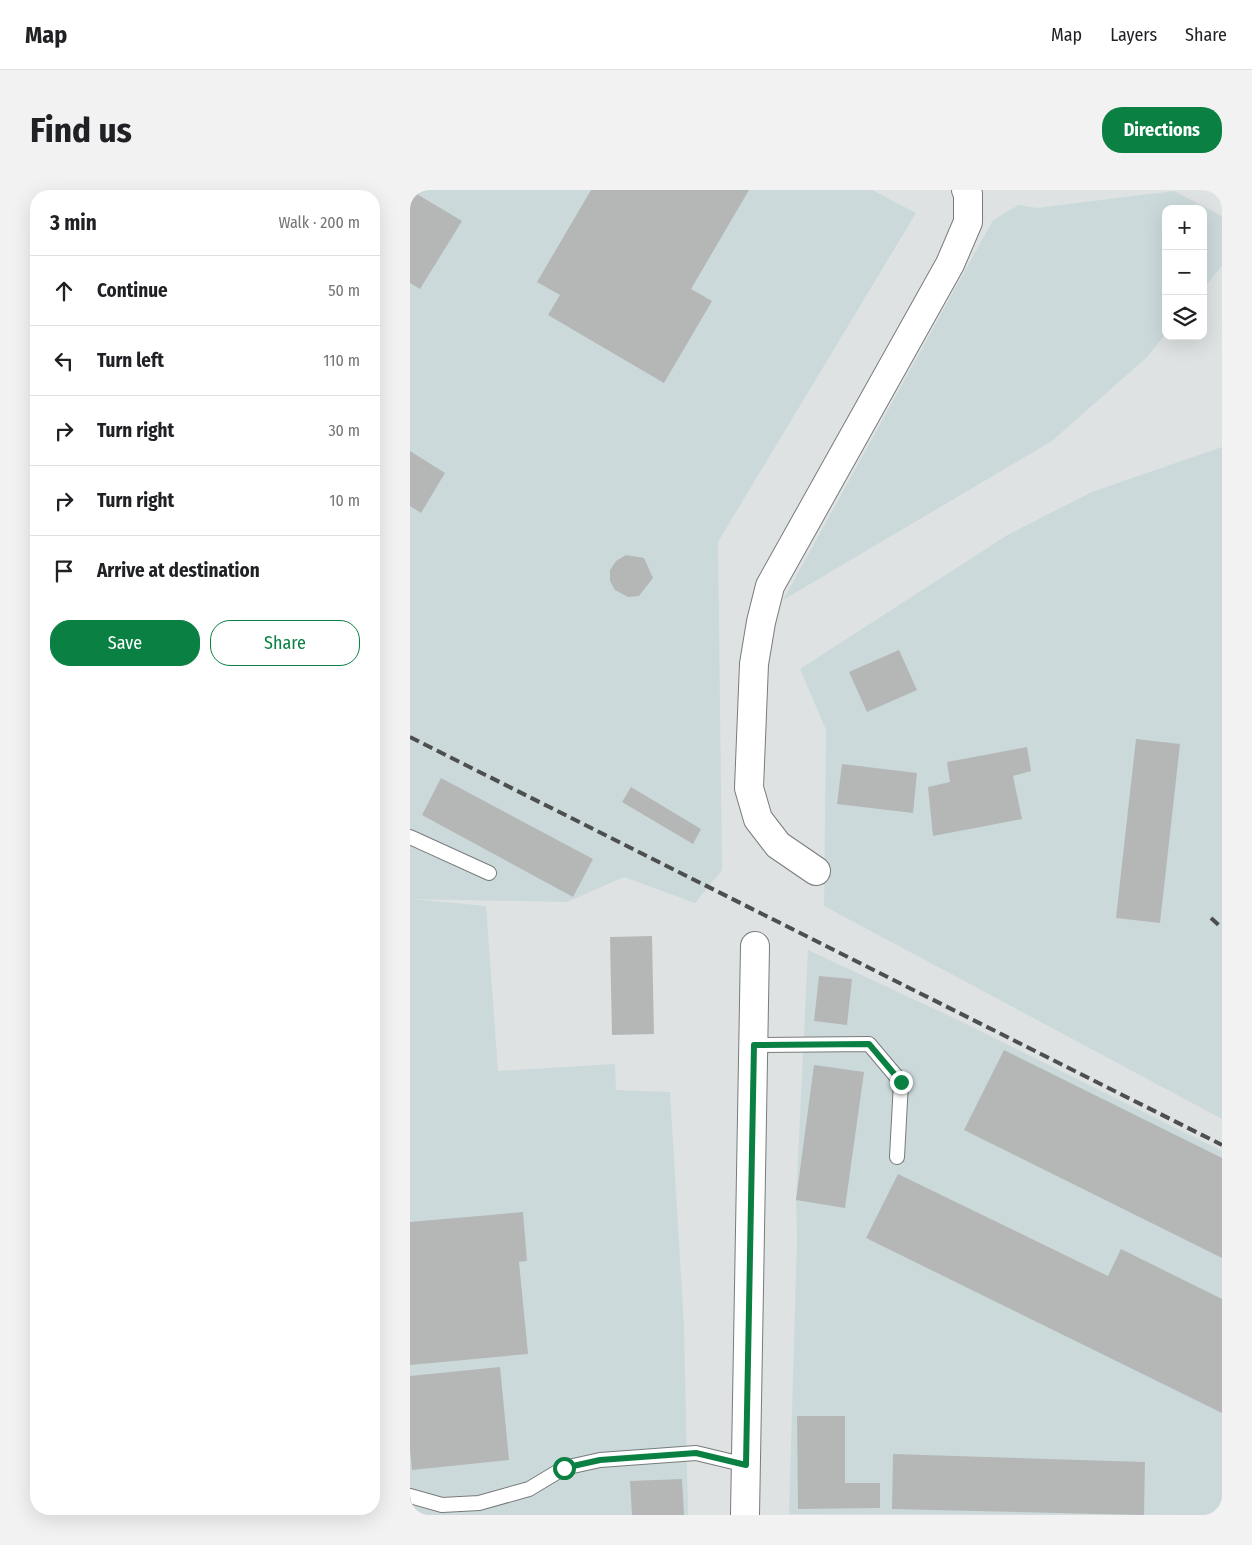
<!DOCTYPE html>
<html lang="en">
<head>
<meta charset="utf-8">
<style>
	:root { --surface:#fff; --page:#f2f2f2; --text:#202124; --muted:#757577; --line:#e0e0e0; --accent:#0b8043 }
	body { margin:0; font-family:"Fira Sans Condensed",sans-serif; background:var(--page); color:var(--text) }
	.controls { position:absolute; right:15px; top:15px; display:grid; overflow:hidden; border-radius:10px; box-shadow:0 5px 20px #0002 }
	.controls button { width:45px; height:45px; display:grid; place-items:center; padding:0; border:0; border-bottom:1px solid var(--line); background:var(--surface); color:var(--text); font:25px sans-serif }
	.stop { position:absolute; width:15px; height:15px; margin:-11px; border:4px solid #0b8043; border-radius:50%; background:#fff }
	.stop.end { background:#0b8043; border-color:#fff; box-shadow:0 1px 5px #0008 }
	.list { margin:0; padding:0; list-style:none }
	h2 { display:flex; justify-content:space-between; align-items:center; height:65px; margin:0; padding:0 20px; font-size:21px }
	h2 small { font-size:16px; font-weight:400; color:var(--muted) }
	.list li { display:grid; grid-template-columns:32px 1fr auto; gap:15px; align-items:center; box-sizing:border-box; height:70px; padding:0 20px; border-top:1px solid var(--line) }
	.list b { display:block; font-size:19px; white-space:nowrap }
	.list em { font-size:16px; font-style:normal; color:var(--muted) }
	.actions { display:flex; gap:10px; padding:15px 20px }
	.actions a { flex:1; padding:11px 0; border:1px solid var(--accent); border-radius:20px; text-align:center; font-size:18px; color:var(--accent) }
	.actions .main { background:var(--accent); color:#fff }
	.icon { flex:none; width:28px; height:28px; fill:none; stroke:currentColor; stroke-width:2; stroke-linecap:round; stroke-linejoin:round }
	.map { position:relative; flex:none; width:812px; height:1325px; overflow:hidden; border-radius:20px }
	header { display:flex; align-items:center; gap:30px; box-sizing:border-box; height:70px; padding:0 25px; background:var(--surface); border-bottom:1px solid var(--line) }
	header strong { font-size:24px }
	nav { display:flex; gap:28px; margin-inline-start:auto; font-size:18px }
	.intro { display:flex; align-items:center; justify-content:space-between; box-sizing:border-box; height:120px; padding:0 30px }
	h1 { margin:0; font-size:35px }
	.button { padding:12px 22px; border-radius:20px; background:var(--accent); color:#fff; font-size:18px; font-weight:700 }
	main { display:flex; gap:30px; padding:0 30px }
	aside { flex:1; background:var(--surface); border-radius:20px; box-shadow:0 5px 20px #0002 }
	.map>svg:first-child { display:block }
	.built { fill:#ccd9db }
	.building { fill:#b4b7b6 }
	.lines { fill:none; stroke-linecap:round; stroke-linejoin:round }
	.lane-casing { stroke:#787b7c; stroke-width:16 }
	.street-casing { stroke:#787b7c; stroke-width:30 }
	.lane { stroke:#fff; stroke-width:14 }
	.street { stroke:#fff; stroke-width:28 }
	.rail { stroke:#4d4f4f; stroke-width:4; stroke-dasharray:10 5; stroke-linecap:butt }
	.route { stroke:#0b8043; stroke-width:6 }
</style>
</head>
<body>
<header>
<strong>Map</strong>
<nav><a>Map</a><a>Layers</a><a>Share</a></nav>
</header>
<div class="intro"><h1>Find us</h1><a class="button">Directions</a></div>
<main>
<aside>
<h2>3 min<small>Walk · 200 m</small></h2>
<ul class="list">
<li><svg class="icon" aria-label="ahead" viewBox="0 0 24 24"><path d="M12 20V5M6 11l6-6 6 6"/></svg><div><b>Continue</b></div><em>50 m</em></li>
<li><svg class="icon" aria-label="left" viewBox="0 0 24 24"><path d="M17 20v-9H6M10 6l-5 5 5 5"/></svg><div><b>Turn left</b></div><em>110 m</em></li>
<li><svg class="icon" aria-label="right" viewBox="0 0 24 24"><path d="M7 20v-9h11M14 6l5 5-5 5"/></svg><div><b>Turn right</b></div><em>30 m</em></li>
<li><svg class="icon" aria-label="right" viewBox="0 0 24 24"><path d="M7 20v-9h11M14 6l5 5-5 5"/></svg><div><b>Turn right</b></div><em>10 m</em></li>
<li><svg class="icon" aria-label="arrive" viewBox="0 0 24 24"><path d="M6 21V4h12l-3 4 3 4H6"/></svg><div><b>Arrive at destination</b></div></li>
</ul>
<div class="actions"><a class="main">Save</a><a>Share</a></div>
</aside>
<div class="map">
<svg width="812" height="1325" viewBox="0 0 812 1325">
	<rect width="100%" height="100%" fill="#dee2e2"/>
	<!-- built -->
	<g class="built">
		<polygon points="0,0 462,0 506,23 308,352 312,680 285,713 214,687 157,712 3,709 76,716 88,881 205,874 206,900 260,902 274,1136 278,1325 0,1325"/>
		<polygon points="764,1 812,26 812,76 793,99 793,19 756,19 756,144 736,168 642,251 373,410 583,30 609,15 627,18"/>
		<polygon points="812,257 812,929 414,716 416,540 390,479 599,344 682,302"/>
		<polygon points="398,760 546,829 812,961 812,1325 379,1324 387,1047 386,1010"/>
	</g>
	<!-- building -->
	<g class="building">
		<polygon points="0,0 52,31 10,99 0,93"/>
		<polygon points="181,0 339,0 281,99 302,111 254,193 138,125 150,105 127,92"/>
		<polygon points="0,261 35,283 11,323 0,316"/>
		<polygon points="216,365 234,368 243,388 229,406 218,407 205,400 200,391 200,380 206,371"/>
		<polygon points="489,460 507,500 457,522 439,482"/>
		<polygon points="726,549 770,554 750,733 706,728"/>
		<polygon points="617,557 621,581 603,586 612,629 523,646 518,597 540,592 537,572"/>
		<polygon points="432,574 507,583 503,623 427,614"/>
		<polygon points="31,588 183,669 163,707 12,625"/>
		<polygon points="221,597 291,639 283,654 212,612"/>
		<polygon points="242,746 244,844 202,845 200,747"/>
		<polygon points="409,786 442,789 437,835 404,831"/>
		<polygon points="594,860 812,968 812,1068 554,940"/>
		<polygon points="404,875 454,882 435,1018 386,1010"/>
		<polygon points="488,984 698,1086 711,1059 812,1109 812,1223 456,1048"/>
		<polygon points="113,1022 117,1071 109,1072 118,1164 0,1175 0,1032"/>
		<polygon points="90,1177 99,1270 2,1280 0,1259 0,1186"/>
		<polygon points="387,1226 435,1226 435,1293 470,1293 470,1318 388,1319"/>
		<polygon points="483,1264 735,1272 734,1325 482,1319"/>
		<polygon points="272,1289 274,1325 222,1325 220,1291"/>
	</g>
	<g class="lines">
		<!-- lane casing -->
		<g class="lane-casing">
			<g id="lane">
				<polyline points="0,647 79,683"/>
				<polyline points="344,855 459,854 491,892 487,967"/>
				<polyline points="0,1306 32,1315 69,1313 119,1299 154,1278 190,1270 286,1263 336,1275"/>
			</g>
		</g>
		<!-- street casing -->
		<g class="street-casing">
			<g id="street">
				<polyline points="406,681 368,655 348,629 339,598 344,474 351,432 360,396 540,74 558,32 558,4 556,0"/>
				<polyline points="335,1325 345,756"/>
			</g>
		</g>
		<!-- lane -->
		<use href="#lane" class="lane"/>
		<!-- street -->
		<use href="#street" class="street"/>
		<!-- rail -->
		<g class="rail">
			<polyline points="0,547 812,955"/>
			<polyline points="801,728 812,738"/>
		</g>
	</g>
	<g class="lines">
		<!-- route -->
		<polyline class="route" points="154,1278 190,1270 286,1263 336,1275 344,855 459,854 491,892"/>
	</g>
</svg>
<div class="controls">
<button>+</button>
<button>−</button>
<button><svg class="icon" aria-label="layers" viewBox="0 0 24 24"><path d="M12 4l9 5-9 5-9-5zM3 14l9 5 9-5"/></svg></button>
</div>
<div class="stop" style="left:154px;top:1278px"></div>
<div class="stop end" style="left:491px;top:892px"></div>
</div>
</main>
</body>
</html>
